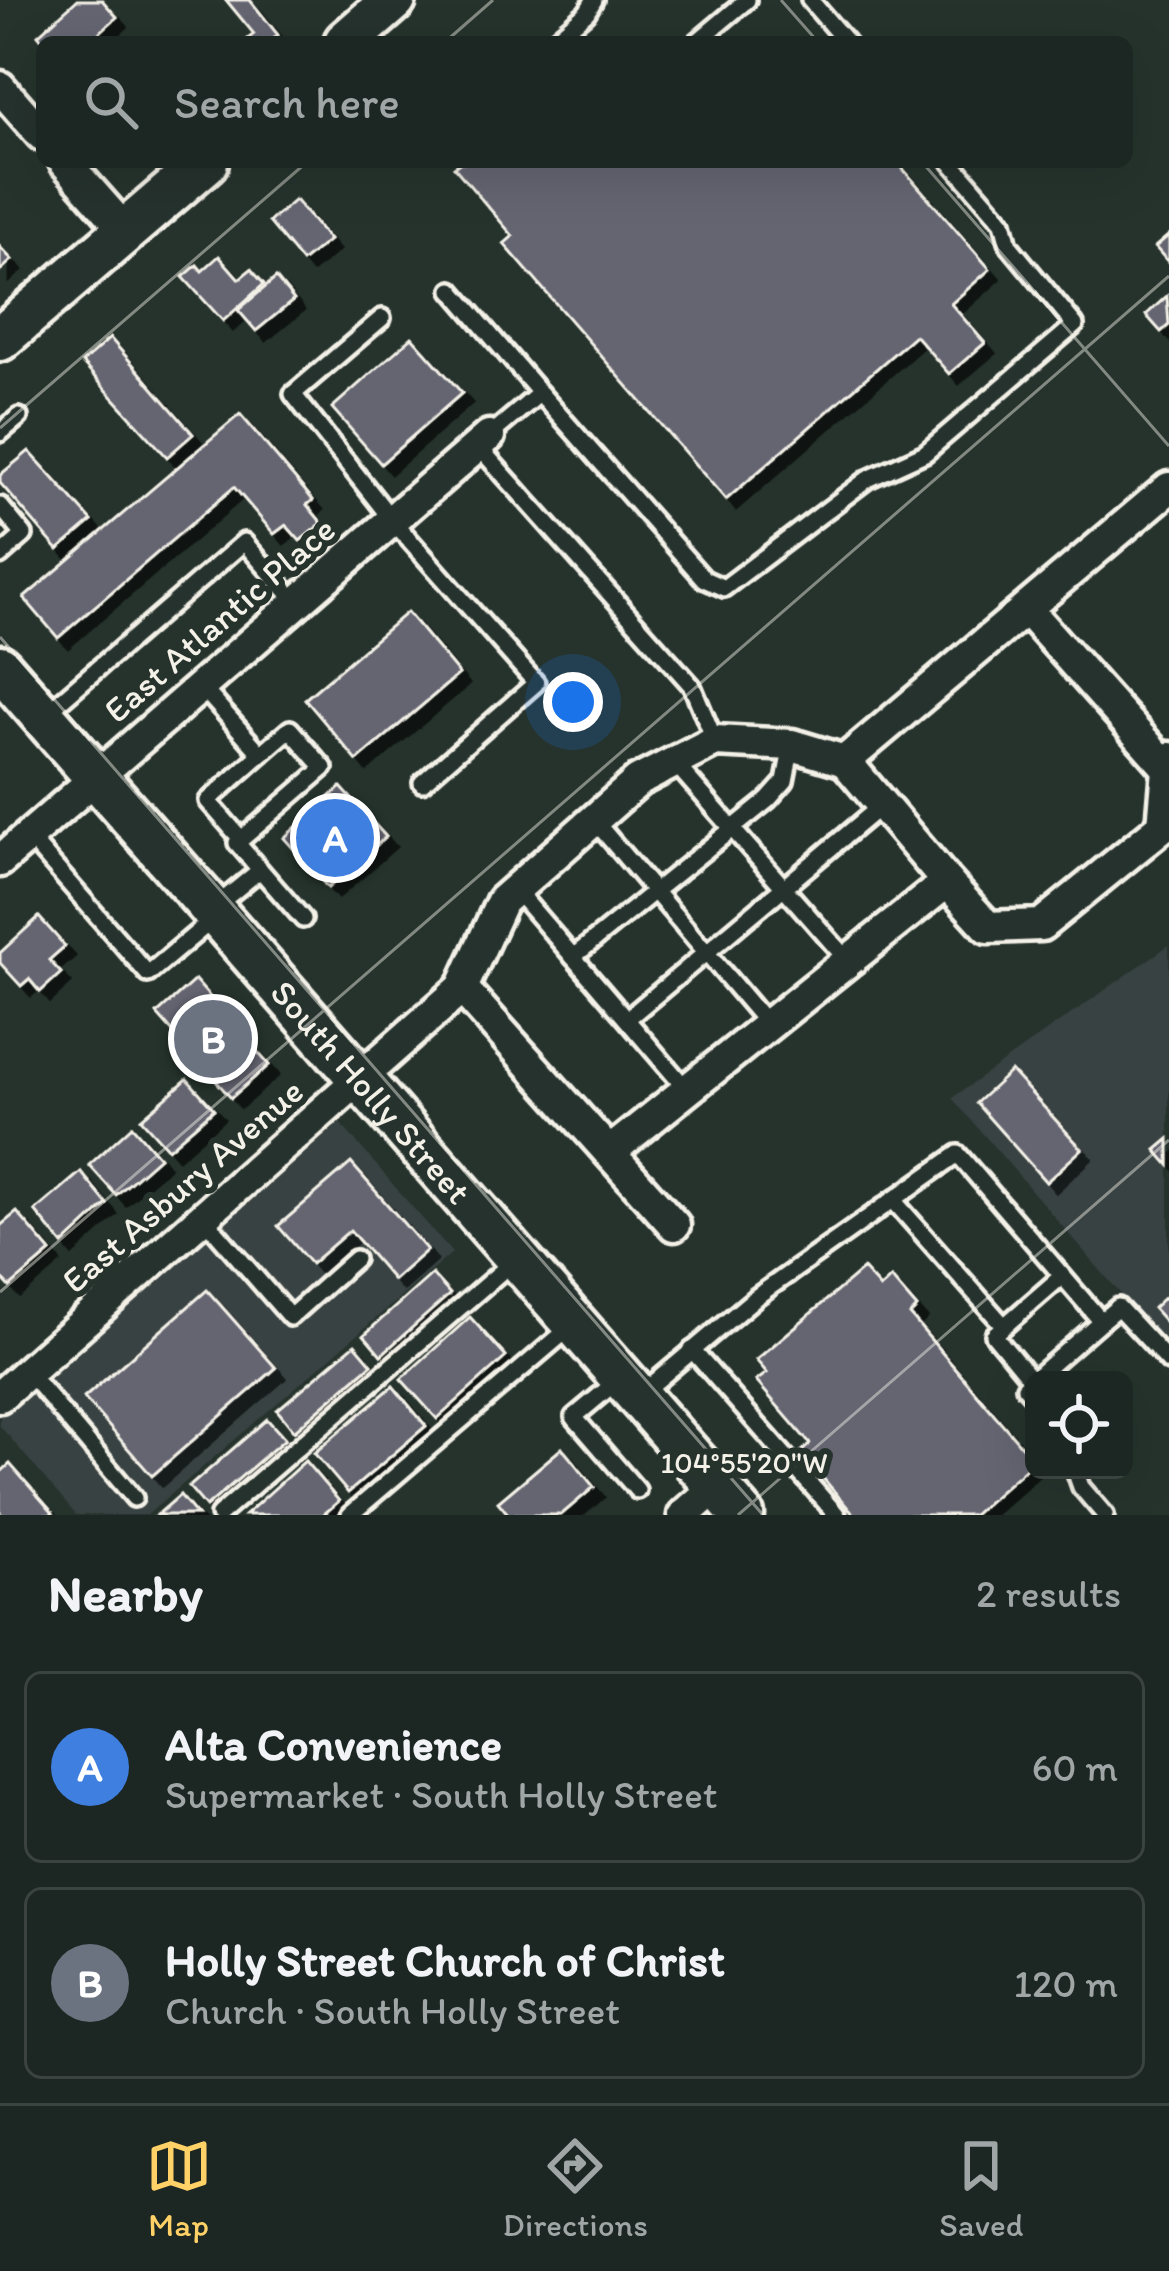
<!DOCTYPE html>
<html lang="en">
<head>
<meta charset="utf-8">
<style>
	:root { --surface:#1c2622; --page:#29322f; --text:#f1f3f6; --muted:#a0a5a5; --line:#3a4340; --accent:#ffd166 }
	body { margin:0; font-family:Itim,sans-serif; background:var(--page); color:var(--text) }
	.controls { position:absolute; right:36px; bottom:36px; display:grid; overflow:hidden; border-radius:18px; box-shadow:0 12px 48px #0002 }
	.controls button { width:108px; height:108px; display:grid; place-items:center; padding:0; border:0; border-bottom:3px solid var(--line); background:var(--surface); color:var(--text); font:60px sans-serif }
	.you { position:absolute; left:573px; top:702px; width:42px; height:42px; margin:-30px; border:9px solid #fff; border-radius:50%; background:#1a73e8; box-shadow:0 0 0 18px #1a73e833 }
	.badge { display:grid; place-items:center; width:78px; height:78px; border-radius:50%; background:var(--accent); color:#fff; font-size:39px; font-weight:700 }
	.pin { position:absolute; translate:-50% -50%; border:6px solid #fff; box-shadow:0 3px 12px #0006 }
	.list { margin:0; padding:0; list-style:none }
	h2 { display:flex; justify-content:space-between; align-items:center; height:156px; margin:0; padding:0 48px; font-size:51px }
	h2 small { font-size:39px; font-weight:400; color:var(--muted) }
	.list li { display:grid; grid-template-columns:78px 1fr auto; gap:36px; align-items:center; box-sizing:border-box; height:192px; margin:0 24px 24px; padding:0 24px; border:3px solid var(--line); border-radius:18px }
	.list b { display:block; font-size:45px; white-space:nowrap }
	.list p { margin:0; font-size:39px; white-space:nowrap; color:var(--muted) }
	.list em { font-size:39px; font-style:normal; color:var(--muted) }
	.icon { flex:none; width:66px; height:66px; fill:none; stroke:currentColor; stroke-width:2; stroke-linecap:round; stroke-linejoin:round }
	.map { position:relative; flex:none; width:1169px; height:1515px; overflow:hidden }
	.search { position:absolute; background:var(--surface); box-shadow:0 12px 48px #0002; left:36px; right:36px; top:36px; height:132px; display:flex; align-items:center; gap:30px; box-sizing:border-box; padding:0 42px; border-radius:18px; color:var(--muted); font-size:45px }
	.sheet { height:588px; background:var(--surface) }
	nav { display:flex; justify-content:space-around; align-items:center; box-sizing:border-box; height:168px; border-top:3px solid var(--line); background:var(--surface); font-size:33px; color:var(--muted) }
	nav a { display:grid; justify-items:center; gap:6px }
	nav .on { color:var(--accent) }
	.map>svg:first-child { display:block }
	.built { fill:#394242 }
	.building { fill:#656572; stroke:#f4f1e8; stroke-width:3; filter:url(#shadow) }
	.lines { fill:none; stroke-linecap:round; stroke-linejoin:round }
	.lane-casing { stroke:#f4f1e8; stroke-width:24 }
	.street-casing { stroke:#f4f1e8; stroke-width:39 }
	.secondary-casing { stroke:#f4f1e8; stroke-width:51 }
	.lane { stroke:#26332d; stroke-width:15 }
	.street { stroke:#26332d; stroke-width:30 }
	.secondary { stroke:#26332d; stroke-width:42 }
	.ticks { fill:none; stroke:#f4f1e8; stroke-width:3; stroke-opacity:0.45 }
	.labels { text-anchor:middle; stroke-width:12; stroke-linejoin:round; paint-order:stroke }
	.street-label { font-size:36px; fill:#f4f1e8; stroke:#26332d }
	.ticks-label { font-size:30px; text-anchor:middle; fill:#f4f1e8; stroke:#26332d; stroke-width:12; stroke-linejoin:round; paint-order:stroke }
</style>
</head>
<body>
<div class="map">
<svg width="1169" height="1515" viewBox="0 0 1169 1515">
	<defs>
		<filter id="shadow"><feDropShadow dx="10" dy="10" stdDeviation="0" flood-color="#0009"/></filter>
	</defs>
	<rect width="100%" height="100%" fill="#26332d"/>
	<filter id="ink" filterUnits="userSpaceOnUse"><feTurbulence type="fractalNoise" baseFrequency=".00833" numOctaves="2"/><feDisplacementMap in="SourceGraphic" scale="24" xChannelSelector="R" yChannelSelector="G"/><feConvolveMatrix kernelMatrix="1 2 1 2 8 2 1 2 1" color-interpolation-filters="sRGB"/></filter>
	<g filter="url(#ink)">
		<!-- built -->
		<g class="built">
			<polygon points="1169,945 1169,1350 952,1098"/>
			<polygon points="340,1123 452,1253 147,1515 76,1515 0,1426 0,1413"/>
		</g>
		<!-- building -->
		<g class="building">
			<polygon points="77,0 102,0 117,17 98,34 106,42 44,42 38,35"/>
			<polygon points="226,0 250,0 278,35 270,42 244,42 254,34"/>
			<polygon points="461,162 897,162 990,269 951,304 985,343 949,374 915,335 726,500 504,244 513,236 454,167"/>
			<polygon points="295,200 329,240 302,262 269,222"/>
			<polygon points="1169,235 1169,263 1155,247"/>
			<polygon points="0,247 12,260 0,271"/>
			<polygon points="219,256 239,279 251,269 264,284 223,321 183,277 197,265 202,271"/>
			<polygon points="276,278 294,300 256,331 238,310"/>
			<polygon points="1167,296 1169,325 1161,332 1146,315"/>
			<polygon points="412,337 462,393 381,464 332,408"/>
			<polygon points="110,338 193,434 167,457 82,363"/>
			<polygon points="240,414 313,500 307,505 322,523 300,541 286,525 274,534 234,487 58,638 24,598"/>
			<polygon points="29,451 92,521 58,550 0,483 0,475"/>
			<polygon points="407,612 459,674 357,761 305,699"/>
			<polygon points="341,787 386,837 328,888 284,838"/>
			<polygon points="39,917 65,946 49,960 61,973 40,992 29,979 21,986 0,963 0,953"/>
			<polygon points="195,980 269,1065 231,1098 157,1014"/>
			<polygon points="1011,1071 1082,1149 1046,1182 976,1103"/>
			<polygon points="187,1079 214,1109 168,1149 141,1119"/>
			<polygon points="132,1126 159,1157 116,1195 89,1165"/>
			<polygon points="1169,1139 1169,1165 1156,1150"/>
			<polygon points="351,1163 427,1250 393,1280 350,1230 311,1264 278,1226"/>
			<polygon points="81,1172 107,1204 63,1245 35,1211"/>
			<polygon points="17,1212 51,1252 10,1287 0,1276 0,1226"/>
			<polygon points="863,1269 880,1288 891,1278 917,1308 910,1315 1034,1461 973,1515 854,1515 801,1452 810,1444 756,1381 767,1373 756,1360"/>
			<polygon points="432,1274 450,1294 381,1355 364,1335"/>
			<polygon points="207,1290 276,1368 152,1476 84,1398"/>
			<polygon points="1169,1293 1169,1326 1153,1308"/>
			<polygon points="470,1317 506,1357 437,1419 401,1379"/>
			<polygon points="355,1344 372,1364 294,1431 277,1410"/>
			<polygon points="393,1386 426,1426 348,1493 314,1453"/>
			<polygon points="267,1419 285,1439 206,1507 189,1487"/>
			<polygon points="562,1448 594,1487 561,1515 509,1515 498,1502"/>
			<polygon points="305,1461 339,1501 323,1515 245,1515"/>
			<polygon points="10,1464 53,1513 50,1515 0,1515 0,1473"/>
			<polygon points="180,1495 197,1515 157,1515"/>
		</g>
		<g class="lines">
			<!-- lane casing -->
			<g class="lane-casing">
				<g id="lane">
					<polyline points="810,0 846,42"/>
					<polyline points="552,42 587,12 594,0"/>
					<polyline points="697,42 747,0"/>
					<polyline points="452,290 540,393 489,436"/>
					<polyline points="382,318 293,394 392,520 536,683 422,783"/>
					<polyline points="540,393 704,579 724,588 868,479 925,453 1075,325 1009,245 1003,222 951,162"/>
					<polyline points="0,433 19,417"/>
					<polyline points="478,446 692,686 715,741"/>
					<polyline points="0,506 24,535 0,556"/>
					<polyline points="201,686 261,754 290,729 324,768 237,843 303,919"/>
					<polyline points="44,715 244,542 297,603"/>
					<polyline points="674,762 848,961"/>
					<polyline points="594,820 768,1025"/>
					<polyline points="28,836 148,974 217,916"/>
					<polyline points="241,839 208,801 261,754"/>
					<polyline points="515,889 687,1090"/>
					<polyline points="216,906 260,870"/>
					<polyline points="573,957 768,800 785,781 792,745"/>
					<polyline points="627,1019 882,805"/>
					<polyline points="893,1200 1004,1326"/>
					<polyline points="204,1218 290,1317 355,1259"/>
					<polyline points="1101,1321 1118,1307 1169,1362"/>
					<polyline points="692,1350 837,1515"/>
					<polyline points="28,1372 134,1498"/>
					<polyline points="617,1381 574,1417 637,1490"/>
					<polyline points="1032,1381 994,1335 1062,1276"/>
					<polyline points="641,1394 756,1297 958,1154 1101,1321 1025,1387 1034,1397"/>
					<polyline points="1075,1470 1081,1487 1105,1515"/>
					<polyline points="219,1515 517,1258"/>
					<polyline points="350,1515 573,1325"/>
				</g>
			</g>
			<!-- street casing -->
			<g class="street-casing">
				<g id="street">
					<polyline points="0,87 42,135"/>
					<polyline points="65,162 126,231"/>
					<polyline points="1026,609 1166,766"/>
					<polyline points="845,761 947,882"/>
					<polyline points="0,861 489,436"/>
					<polyline points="462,988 674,1225"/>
					<polyline points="611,1151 947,882 988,927 1041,925 1163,826 1169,758"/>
					<polyline points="0,1396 462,988 502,901 638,781 715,741 792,745 845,761 1169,488"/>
					<polyline points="684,1515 717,1486"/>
				</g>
			</g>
			<!-- secondary casing -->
			<g class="secondary-casing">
				<g id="secondary">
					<polyline points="346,42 394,0"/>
					<polyline points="0,339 206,162"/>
					<path id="s1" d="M0 667 742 1515"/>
				</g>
			</g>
			<!-- lane -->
			<use href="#lane" class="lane"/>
			<!-- street -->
			<use href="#street" class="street"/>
			<!-- secondary -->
			<use href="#secondary" class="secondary"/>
		</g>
	</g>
	<!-- ticks -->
	<path class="ticks" d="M781 0 818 42M445 42 493 0M922 162 1169 446M0 428 307 162M0 637 763 1515M0 1292 1169 276M738 1515 1169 1140"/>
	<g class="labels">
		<!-- street labels -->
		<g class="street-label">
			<text transform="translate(219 619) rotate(-41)" y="13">East Atlantic Place</text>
			<text dy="13" stroke="none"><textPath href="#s1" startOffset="564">South Holly Street</textPath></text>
			<text transform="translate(182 1185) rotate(-41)" y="13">East Asbury Avenue</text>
		</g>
	</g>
	<g class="ticks-label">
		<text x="744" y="1473">104°55'20"W</text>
	</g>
</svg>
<div class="controls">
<button><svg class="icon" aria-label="locate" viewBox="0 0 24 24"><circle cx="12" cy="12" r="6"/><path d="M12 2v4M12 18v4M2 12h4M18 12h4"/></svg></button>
</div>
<div class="you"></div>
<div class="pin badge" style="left:335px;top:838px;background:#3f7fe0">A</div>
<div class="pin badge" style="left:213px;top:1039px;background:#6b7280">B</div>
<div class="search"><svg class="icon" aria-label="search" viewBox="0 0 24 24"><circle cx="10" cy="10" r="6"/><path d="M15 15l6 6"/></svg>Search here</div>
</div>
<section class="sheet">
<h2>Nearby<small>2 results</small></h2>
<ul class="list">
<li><span class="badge" style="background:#3f7fe0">A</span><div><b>Alta Convenience</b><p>Supermarket · South Holly Street</p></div><em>60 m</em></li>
<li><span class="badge" style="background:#6b7280">B</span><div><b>Holly Street Church of Christ</b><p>Church · South Holly Street</p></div><em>120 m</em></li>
</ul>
</section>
<nav>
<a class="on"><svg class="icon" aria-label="map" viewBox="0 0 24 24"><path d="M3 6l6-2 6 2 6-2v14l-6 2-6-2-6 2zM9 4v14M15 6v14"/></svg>Map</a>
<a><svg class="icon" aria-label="directions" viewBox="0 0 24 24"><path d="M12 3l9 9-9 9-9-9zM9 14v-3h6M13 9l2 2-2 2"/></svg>Directions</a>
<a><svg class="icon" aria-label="saved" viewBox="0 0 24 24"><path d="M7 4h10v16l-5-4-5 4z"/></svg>Saved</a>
</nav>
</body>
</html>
